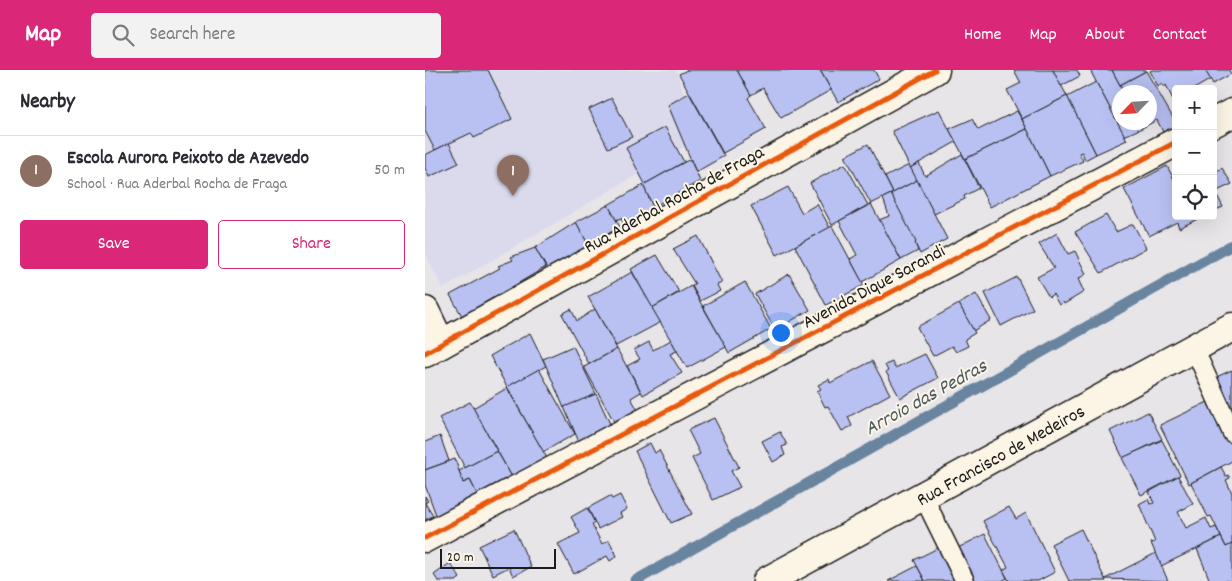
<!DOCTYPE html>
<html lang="en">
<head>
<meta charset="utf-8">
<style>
	:root { --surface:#fff; --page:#f2f2f3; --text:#2b2b33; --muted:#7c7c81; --line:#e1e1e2; --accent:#db2777 }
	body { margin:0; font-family:Dekko,sans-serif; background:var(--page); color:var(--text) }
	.controls { position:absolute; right:15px; top:15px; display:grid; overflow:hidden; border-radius:5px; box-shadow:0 5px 20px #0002 }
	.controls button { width:45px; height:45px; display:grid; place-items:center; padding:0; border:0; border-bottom:1px solid var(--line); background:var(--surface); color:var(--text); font:25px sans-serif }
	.compass { position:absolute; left:687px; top:15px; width:45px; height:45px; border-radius:50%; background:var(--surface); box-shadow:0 5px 20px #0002; rotate:245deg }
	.scale { position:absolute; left:15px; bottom:12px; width:116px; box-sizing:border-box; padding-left:5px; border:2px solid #1c1c1c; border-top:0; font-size:14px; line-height:18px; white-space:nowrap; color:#1c1c1c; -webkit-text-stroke:4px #fcf5e5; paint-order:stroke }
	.you { position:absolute; left:355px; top:262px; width:18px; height:18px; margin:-12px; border:4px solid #fff; border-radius:50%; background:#1a73e8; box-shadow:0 0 0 8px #1a73e833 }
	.badge { display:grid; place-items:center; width:32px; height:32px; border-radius:50%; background:var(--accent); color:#fff; font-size:16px; font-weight:700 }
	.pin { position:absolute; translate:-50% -41px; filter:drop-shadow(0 1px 2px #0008) }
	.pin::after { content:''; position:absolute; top:26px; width:18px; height:15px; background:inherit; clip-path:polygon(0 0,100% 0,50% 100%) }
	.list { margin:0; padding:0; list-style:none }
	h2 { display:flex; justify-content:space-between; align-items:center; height:65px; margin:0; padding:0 20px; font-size:21px }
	h2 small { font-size:16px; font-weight:400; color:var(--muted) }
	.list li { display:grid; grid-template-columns:32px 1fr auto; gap:15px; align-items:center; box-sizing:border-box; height:70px; padding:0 20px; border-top:1px solid var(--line) }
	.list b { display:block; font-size:19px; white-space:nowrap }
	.list p { margin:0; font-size:16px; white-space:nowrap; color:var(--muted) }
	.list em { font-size:16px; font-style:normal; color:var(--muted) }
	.actions { display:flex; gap:10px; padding:15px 20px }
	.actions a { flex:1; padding:11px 0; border:1px solid var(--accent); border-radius:5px; text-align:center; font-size:18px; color:var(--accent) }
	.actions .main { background:var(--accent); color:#fff }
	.icon { flex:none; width:28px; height:28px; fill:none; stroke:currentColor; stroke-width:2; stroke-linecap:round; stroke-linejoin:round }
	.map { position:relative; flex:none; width:807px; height:511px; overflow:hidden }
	header { display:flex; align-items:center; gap:30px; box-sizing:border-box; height:70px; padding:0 25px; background:var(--accent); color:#fff }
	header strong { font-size:24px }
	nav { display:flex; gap:28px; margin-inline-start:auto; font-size:18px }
	.search { width:350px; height:45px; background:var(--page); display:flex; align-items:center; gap:12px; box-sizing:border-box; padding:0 18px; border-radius:5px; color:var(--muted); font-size:19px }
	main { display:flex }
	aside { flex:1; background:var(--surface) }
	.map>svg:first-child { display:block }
	.built { fill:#dadaec }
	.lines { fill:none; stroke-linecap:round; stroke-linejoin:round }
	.stream { stroke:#68849f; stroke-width:11 }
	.building { fill:#b8c1f2; stroke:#1c1c1c }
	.lane-casing { stroke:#1c1c1c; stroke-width:21 }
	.street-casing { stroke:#1c1c1c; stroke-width:31 }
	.lane { stroke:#fcf5e5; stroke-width:18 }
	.street { stroke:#fcf5e5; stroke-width:28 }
	.cycleway-casing { stroke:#fcf5e5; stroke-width:8 }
	.cycleway { stroke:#e8590c; stroke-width:5 }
	.labels { text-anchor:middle; stroke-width:4; stroke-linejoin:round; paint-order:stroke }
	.street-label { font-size:19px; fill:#1c1c1c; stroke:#fcf5e5 }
	.water-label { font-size:20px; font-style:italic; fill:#485968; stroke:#fcf5e5 }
</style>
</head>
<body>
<header>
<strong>Map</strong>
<div class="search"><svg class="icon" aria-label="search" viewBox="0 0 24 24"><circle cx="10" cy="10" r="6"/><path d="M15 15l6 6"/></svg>Search here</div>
<nav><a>Home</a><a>Map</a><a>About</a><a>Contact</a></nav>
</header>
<main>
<aside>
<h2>Nearby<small></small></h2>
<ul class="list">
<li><span class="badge" style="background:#8d6e63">1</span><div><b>Escola Aurora Peixoto de Azevedo</b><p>School · Rua Aderbal Rocha de Fraga</p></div><em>50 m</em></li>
</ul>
<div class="actions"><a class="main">Save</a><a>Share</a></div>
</aside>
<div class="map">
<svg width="807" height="511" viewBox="0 0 807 511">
	<rect width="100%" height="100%" fill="#e8e5e9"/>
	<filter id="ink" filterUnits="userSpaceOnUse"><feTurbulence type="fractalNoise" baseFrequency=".02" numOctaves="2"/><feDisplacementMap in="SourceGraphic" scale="10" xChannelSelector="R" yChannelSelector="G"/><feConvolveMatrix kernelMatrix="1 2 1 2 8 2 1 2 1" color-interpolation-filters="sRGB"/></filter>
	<g filter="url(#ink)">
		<!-- built -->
		<polygon class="built" points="0,0 251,0 274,68 18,219 0,183"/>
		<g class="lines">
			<!-- stream -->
			<polyline class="stream" points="210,511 807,175"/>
		</g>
		<!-- building -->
		<g class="building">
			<polygon points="0,0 63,0 87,49 49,68 46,63 10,80 0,61"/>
			<polygon points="262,0 312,0 326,25 323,28 341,59 298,83 254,4"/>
			<polygon points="312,0 395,0 406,20 356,48 338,18 326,25"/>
			<polygon points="395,0 449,0 454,9 413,32"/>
			<polygon points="589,0 628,0 642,26 597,49 582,20 596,13"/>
			<polygon points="628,0 652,0 655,6 636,16"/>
			<polygon points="665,0 687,0 699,22 694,22 694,52 714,52 717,58 699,66"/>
			<polygon points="687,0 721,0 721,1 695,15"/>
			<polygon points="727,0 780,0 786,9 769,19 751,19 750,34 741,15 739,17 737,13 733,16 725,1"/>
			<polygon points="780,0 804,0 806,4 788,14"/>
			<polygon points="721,1 751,53 751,56 738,62 732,50 717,58 714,52 724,52 724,22 699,22 695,15"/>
			<polygon points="671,12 702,70 671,84 642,27"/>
			<polygon points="264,23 299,86 271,102 243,35"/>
			<polygon points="642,26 671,84 660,90 657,82 654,83 658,91 625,106 597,49"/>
			<polygon points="187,28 207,67 183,78 164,39"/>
			<polygon points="514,40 531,72 485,98 467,61"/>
			<polygon points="592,41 602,59 540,89 524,59 547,49 553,60"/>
			<polygon points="240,57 259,92 220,114 201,78"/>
			<polygon points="602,59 625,106 565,137 540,89"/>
			<polygon points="24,73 34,93 4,107 0,98 0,85"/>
			<polygon points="443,74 468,123 446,134 420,86"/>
			<polygon points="537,84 554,118 539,126 540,129 509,144 485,98 494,93 500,106"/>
			<polygon points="265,89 275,111 228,137 218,115"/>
			<polygon points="420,94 443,135 407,155 385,113"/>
			<polygon points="484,95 492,110 468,123 460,107"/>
			<polygon points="742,96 751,113 751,146 779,146 754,158 752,152 724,166 699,119"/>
			<polygon points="797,98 807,114 790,122 788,103"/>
			<polygon points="492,110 522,169 495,184 466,124"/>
			<polygon points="218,115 228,137 199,155 196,148 191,150 183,135"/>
			<polygon points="363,117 377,143 392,134 405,158 352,185 326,136"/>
			<polygon points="791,123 798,137 788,141 788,125"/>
			<polygon points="466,124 491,172 490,173 493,181 476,190 454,150 464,146 458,128"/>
			<polygon points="446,134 476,190 437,212 425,189 432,185 414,151"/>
			<polygon points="183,135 195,157 163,175 151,152"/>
			<polygon points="681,145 691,162 708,154 721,178 676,203 650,162"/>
			<polygon points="151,152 164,176 120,200 118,198 121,197 110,178"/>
			<polygon points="407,156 439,215 401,235 370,176"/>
			<polygon points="632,163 643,184 650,181 661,204 653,209 659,222 639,234 638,232 634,235 628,224 624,227 612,207 629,198 614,174"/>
			<polygon points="273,166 297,213 292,215 295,221 275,231 267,216 270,214 248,179"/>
			<polygon points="110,178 121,197 37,246 25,225 75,198 73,196 88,190 86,187"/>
			<polygon points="232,185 254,222 227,238 206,199"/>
			<polygon points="207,202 236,252 191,276 163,227"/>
			<polygon points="364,204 385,240 350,260 330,224"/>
			<polygon points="592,207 608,239 576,256 560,223"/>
			<polygon points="320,212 346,259 304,283 278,236"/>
			<polygon points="266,216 301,277 262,298 227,238"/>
			<polygon points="551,224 566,250 548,261 534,234"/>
			<polygon points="534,234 550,263 540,269 543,276 531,282 527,276 508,286 492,257"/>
			<polygon points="146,239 152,251 170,239 192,279 164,294 137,244"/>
			<polygon points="105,263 121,296 82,317 65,286"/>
			<polygon points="246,270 252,281 245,284 257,303 218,325 202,296 215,289 209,280 224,272 228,280"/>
			<polygon points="148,276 171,324 139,338 118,289"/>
			<polygon points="192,279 216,322 206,328 215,344 192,357 159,297"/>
			<polygon points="500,284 513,308 475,328 461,302 463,301 460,295 467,292 470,298"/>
			<polygon points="447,291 465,324 423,347 427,356 417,361 403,336 400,337 392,321 396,319 393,315 404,309 405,313"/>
			<polygon points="114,299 150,364 118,382 82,317"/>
			<polygon points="807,300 807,349 789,308"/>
			<polygon points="82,318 122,388 87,407 48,338"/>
			<polygon points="171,324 187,358 154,372 139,337"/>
			<polygon points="787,330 807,374 807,391 764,414 735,355"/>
			<polygon points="45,332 72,381 40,398 14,348"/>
			<polygon points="723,342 737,369 698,388 685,361"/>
			<polygon points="289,348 314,397 306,401 315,417 288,430 267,388 275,384 263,360"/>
			<polygon points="355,362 362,375 357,377 360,385 348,392 337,371"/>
			<polygon points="15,366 24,391 0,400 0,372"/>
			<polygon points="737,370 755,405 716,425 697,388"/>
			<polygon points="225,373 230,383 234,380 267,444 246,453 210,381"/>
			<polygon points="72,381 87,407 54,428 45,410 38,413 34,401"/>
			<polygon points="30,389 38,413 45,410 56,432 14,453 0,415 0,400"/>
			<polygon points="796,397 801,406 803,405 805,408 801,410 807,423 807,474 801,477 786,446 783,447 766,413"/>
			<polygon points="753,406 768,434 753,442 761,458 781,448 786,459 791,457 796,467 736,496 726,473 730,472 714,434 723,429 725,434 729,433 724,422"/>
			<polygon points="195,425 202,439 195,443 197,447 173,459 163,438 185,426 187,429"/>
			<polygon points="0,426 3,431 0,433 8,446 0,450"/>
			<polygon points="584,437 591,449 601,443 630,502 613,511 584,511 578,500 583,497 558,451"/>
			<polygon points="162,438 170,453 167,455 177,474 184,470 192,486 185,491 182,486 149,504 133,474 155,463 146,447"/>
			<polygon points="89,459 106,497 88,506 84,497 68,505 54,476"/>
			<polygon points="656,459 680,509 681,511 644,511 626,474"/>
			<polygon points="560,464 582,508 577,511 544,511 529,480"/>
			<polygon points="796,467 801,477 807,474 807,511 785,511 772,479"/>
			<polygon points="519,475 536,511 500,511 489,490"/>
			<polygon points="731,483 743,511 680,509"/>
			<polygon points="25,493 35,508 31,511 13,511 9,505"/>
			<polygon points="492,496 500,511 463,511"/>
		</g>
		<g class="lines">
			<!-- lane casing -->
			<g class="lane-casing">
				<g id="lane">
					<polyline points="769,278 807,363"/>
					<polyline points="498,426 540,511"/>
				</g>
			</g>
			<!-- street casing -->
			<g class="street-casing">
				<g id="street">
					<polyline points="788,53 807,43"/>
					<polyline points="0,241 16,274"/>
					<polyline points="0,283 510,0"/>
					<polyline points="0,468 751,72"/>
					<polyline points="342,511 807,257"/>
				</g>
			</g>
			<!-- lane -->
			<use href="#lane" class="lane"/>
			<!-- street -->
			<use href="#street" class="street"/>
			<!-- cycleway casing -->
			<g class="cycleway-casing">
				<g id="cycleway">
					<polyline points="0,283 510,0"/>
					<polyline points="0,468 751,72"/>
				</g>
			</g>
			<!-- cycleway -->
			<use href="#cycleway" class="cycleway"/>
		</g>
	</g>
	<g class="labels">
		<!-- street labels -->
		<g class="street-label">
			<text transform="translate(248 128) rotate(-29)" y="7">Rua Aderbal Rocha de Fraga</text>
			<text transform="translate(448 215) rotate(-28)" y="7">Avenida Dique Sarandi</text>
			<text transform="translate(575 384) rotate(-29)" y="7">Rua Francisco de Medeiros</text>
		</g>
		<!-- water labels -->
		<g class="water-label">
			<text transform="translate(500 326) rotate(-29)" y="7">Arroio das Pedras</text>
		</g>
	</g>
</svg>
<div class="controls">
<button>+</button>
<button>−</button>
<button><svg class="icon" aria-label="locate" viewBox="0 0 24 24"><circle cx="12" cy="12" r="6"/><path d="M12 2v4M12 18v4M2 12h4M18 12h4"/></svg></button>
</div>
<svg class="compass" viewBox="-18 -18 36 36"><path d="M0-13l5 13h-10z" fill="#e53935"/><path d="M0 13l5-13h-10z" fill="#7c7c81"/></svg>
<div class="scale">20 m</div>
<div class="you"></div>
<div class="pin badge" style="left:88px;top:126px;background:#8d6e63">1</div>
</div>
</main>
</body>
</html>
